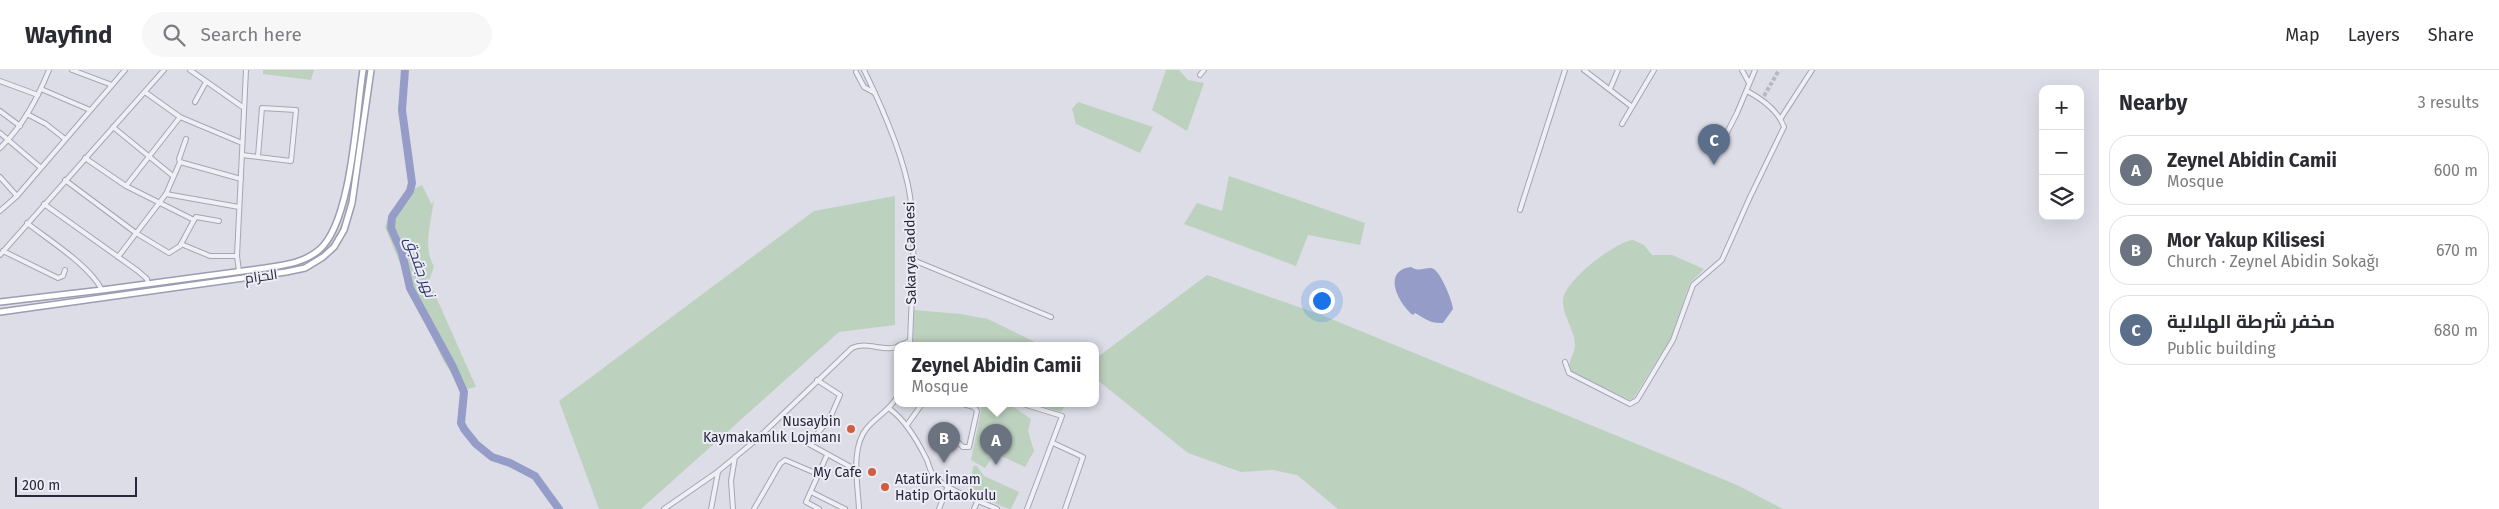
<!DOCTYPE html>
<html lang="en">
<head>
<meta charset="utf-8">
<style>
	:root { --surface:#fff; --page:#f7f7f7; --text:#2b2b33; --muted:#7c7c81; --line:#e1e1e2; --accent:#111827 }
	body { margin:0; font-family:"Fira Sans",Cairo,sans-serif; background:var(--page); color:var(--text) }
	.controls { position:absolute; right:15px; top:15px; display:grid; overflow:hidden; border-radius:10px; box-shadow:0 5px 20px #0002 }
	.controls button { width:45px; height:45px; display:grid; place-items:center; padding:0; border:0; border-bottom:1px solid var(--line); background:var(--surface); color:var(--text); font:25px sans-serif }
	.scale { position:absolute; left:15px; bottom:12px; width:122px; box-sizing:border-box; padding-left:5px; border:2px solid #26263d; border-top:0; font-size:14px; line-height:18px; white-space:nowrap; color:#26263d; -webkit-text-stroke:4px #ececf4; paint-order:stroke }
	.you { position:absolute; left:1321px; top:230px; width:18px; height:18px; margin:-12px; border:4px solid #fff; border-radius:50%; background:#1a73e8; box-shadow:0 0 0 8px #1a73e833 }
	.badge { display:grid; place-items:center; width:32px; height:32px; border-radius:50%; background:var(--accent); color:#fff; font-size:16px; font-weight:700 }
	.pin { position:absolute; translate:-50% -41px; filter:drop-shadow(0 1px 2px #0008) }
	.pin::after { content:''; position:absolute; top:26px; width:18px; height:15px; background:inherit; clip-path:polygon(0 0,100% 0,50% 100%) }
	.popup { position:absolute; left:894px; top:272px; width:205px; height:65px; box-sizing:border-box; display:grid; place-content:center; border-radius:10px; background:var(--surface); filter:drop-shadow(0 1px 4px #0005); font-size:16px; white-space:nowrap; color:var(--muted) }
	.popup b { font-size:19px; color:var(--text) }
	.popup::after { content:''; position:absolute; left:50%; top:100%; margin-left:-10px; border:10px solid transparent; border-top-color:var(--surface) }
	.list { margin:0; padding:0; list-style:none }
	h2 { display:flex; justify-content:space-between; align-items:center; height:65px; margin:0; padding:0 20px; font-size:21px }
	h2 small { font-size:16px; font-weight:400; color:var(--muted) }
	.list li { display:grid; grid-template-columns:32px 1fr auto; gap:15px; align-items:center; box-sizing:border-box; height:70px; margin:0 10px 10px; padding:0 10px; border:1px solid var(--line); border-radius:20px }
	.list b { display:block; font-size:19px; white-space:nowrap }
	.list p { margin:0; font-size:16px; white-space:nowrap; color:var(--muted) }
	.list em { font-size:16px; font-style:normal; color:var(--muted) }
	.icon { flex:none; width:28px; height:28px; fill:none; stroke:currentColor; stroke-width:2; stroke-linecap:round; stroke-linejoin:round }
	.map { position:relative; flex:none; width:2099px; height:439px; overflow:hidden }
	header { display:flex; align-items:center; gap:30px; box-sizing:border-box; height:70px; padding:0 25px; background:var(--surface); border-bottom:1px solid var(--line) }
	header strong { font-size:24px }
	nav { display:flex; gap:28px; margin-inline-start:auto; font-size:18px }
	.search { width:350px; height:45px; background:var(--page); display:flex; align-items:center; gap:12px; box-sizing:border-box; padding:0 18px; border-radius:28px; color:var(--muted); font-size:19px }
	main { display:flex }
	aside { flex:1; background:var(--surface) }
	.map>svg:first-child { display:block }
	.green { fill:#bdd1bf }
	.water { fill:#969cc8 }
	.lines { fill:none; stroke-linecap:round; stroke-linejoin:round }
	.river { stroke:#969cc8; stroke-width:8 }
	.minor-tunnel { stroke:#b8b8c5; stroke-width:4; stroke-dasharray:4 2; stroke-linecap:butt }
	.minor-casing { stroke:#a5a6b4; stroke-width:6 }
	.major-casing { stroke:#9c9cb3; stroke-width:8 }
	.minor { stroke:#efeff5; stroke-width:4 }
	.major { stroke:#fff; stroke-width:5 }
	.poi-dot { fill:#cf5d3e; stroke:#ececf4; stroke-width:2 }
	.labels { text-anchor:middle; stroke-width:4; stroke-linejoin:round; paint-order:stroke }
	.street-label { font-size:14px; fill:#26263d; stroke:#ececf4 }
	.poi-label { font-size:14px; fill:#26263d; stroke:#ececf4; text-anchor:end }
	.water-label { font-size:15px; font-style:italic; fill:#303571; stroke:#ececf4 }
</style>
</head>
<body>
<header>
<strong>Wayfind</strong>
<div class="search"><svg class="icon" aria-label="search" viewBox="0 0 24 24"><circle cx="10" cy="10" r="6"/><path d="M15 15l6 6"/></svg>Search here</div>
<nav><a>Map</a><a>Layers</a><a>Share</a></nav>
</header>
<main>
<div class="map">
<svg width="2099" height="439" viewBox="0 0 2099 439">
	<rect width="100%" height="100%" fill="#dcdde7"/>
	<!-- green -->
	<g class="green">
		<polygon points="263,0 314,0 311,10 263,4"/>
		<path d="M366 0H368L349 134C337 195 292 202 239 206V204C287 198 328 198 345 144Z"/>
		<polygon points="1166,0 1179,0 1188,10 1204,13 1187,61 1152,40"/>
		<polygon points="1078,32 1153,57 1140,83 1076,54 1072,39"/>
		<polygon points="1229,106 1365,153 1360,175 1308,165 1296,196 1184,154 1197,133 1222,141"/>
		<path d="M422 115 432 135 434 129C432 149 422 178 434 196L429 211 476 317 462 320 443 290 412 224 409 225 401 196 385 157 391 141 409 119H414Z"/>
		<polygon points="895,126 895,255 839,262 641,439 599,439 559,331 814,141"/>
		<path d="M1633 170 1644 175 1652 185H1672L1704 199 1690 213 1671 268 1633 329 1630 330 1570 301C1567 292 1575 284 1575 275 1575 260 1562 246 1563 230 1564 211 1615 172 1633 170Z"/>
		<polygon points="1207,205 1319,244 1737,415 1783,439 1338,439 1297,405 1273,400 1241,402 1188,383 1095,308 1095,289"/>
		<polygon points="914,240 960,244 988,249 1043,276 913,276"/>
		<polygon points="1035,334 1066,334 1061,342"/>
		<polygon points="1011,335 1031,349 1028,361 1034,381 1025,397 995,383 985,398 971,390 982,336"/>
		<path d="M976 395 984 406 1019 422 1011 439C1001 438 976 423 970 415L973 397Z"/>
	</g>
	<!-- water -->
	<path class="water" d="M1411 197C1419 202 1423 198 1431 198 1439 197 1453 232 1453 239L1443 253C1431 254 1424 248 1415 243L1413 245C1399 234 1381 201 1411 197Z"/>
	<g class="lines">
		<!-- river -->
		<polyline class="river" points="405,0 402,40 412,113 410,121 392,147 391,158 402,183 410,218 453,297 464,322 461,353 464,359 476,374 492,387 510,393 535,406 559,439"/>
		<!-- minor-tunnel -->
		<polyline class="minor-tunnel" points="1764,26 1779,0"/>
		<!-- minor casing -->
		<g class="minor-casing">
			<g id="minor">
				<polyline points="72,0 112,15"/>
				<polyline points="190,0 244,38"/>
				<path d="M864 0C882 37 904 86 910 126 917 175 911 227 910 276"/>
				<polyline points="1584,0 1631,36"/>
				<polyline points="1742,0 1749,13"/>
				<polyline points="856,2 864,17 875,23"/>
				<polyline points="1200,5 1204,0"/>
				<polyline points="0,11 38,25"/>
				<polyline points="41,19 90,40"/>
				<polyline points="1610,19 1618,0"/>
				<polyline points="145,22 180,47 242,73"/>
				<polyline points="195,32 206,12"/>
				<polyline points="0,41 20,56"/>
				<polyline points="27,44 46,54 65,69"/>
				<polyline points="1781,48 1812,0"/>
				<polyline points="1622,54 1654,0"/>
				<polyline points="113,57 173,106"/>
				<polyline points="0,63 40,97"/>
				<path d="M0 78C23 56 37 29 49 0"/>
				<polyline points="1716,84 1737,43 1755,0"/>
				<polyline points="242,85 291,91 296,40 262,38 258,86"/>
				<polyline points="180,92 179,89 186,69"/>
				<polyline points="0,107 17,126"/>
				<polyline points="65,110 136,163 169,183 180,176 194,150 126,116 85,88"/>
				<polyline points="126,116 180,47"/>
				<polyline points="44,134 138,201 147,209 148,214"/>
				<polyline points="239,137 166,124 180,92 241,109"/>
				<polyline points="1520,140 1565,0"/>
				<polyline points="0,141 17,126 125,0"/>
				<polyline points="194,150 196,147 219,151"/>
				<path d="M27 153C50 171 89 195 102 220"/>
				<polyline points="181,174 210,186 237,186"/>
				<polyline points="3,181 58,208 63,206 65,200"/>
				<polyline points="0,185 164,0"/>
				<polyline points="118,187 166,124"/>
				<polyline points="913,190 1051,247"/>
				<polyline points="239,201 237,186 246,0"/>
				<polyline points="898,276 910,271"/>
				<path d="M1565 292 1569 303 1630 334 1637 330 1673 270 1693 215 1722 190 1750 127 1784 57C1778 40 1762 29 1747 21"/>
				<polyline points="817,310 840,325 830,348 809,374 858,401"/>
				<polyline points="1023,334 1062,346 1027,439"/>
				<path d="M890 339C906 351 917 370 926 388 929 393 929 399 932 403 942 419 980 431 997 439"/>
				<polyline points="907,355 922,334"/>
				<polyline points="946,358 947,362 963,377 969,377 977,341 974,337 963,334"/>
				<polyline points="1053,373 1083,387 1065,439"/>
				<polyline points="811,422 845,439"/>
				<path d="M664 439 716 403 756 370 852 278C867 271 883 282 897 277"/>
				<polyline points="711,439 718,402"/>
				<polyline points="733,439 731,411 735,387"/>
				<polyline points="754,439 780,394 785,390 820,405"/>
				<polyline points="819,439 806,432 827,385"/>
				<path d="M859 439C858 415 850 378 867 358 877 346 890 340 897 327"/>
				<polyline points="939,439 948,416"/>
				<polyline points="974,439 978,430"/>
			</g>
		</g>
		<!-- major casing -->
		<g class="major-casing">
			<g id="major">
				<path d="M0 232 102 220 265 198C284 195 304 193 319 180 352 152 356 44 363 0"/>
				<polyline points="0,242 286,202 305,198 323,187 334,177 344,160 352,133 371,0"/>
			</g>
		</g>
		<!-- minor -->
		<use href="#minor" class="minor"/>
		<!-- major -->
		<use href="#major" class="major"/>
	</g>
	<!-- markers -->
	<g class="poi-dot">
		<circle cx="851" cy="359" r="5"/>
		<circle cx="872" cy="402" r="5"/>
		<circle cx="885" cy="417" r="5"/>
	</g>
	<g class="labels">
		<!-- street labels -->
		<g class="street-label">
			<text transform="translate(910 183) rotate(-91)" y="5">Sakarya Caddesi</text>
			<text transform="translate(261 206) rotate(-8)" y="5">الحزام</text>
		</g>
		<!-- poi labels -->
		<g class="poi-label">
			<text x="841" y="356">Nusaybin<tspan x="841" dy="16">Kaymakamlık Lojmanı</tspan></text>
			<text x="862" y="407">My Cafe</text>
			<text x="895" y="414" text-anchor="start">Atatürk İmam<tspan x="895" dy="16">Hatip Ortaokulu</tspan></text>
		</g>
		<!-- water labels -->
		<g class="water-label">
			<text transform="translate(420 197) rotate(70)" y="5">نهر جقجق</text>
		</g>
	</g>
</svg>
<div class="controls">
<button>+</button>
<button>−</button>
<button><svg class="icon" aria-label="layers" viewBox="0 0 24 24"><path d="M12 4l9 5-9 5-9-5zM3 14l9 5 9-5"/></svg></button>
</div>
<div class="scale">200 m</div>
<div class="you"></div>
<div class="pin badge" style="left:996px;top:395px;background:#6b7280">A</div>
<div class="popup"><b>Zeynel Abidin Camii</b>Mosque</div>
<div class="pin badge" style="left:944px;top:393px;background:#6b7280">B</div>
<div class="pin badge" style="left:1714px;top:95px;background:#5c6f8a">C</div>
</div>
<aside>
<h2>Nearby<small>3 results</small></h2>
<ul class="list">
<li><span class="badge" style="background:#6b7280">A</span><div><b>Zeynel Abidin Camii</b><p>Mosque</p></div><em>600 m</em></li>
<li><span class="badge" style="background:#6b7280">B</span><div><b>Mor Yakup Kilisesi</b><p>Church · Zeynel Abidin Sokağı</p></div><em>670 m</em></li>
<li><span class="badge" style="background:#5c6f8a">C</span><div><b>مخفر شرطة الهلالية</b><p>Public building</p></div><em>680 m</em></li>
</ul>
</aside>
</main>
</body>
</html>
